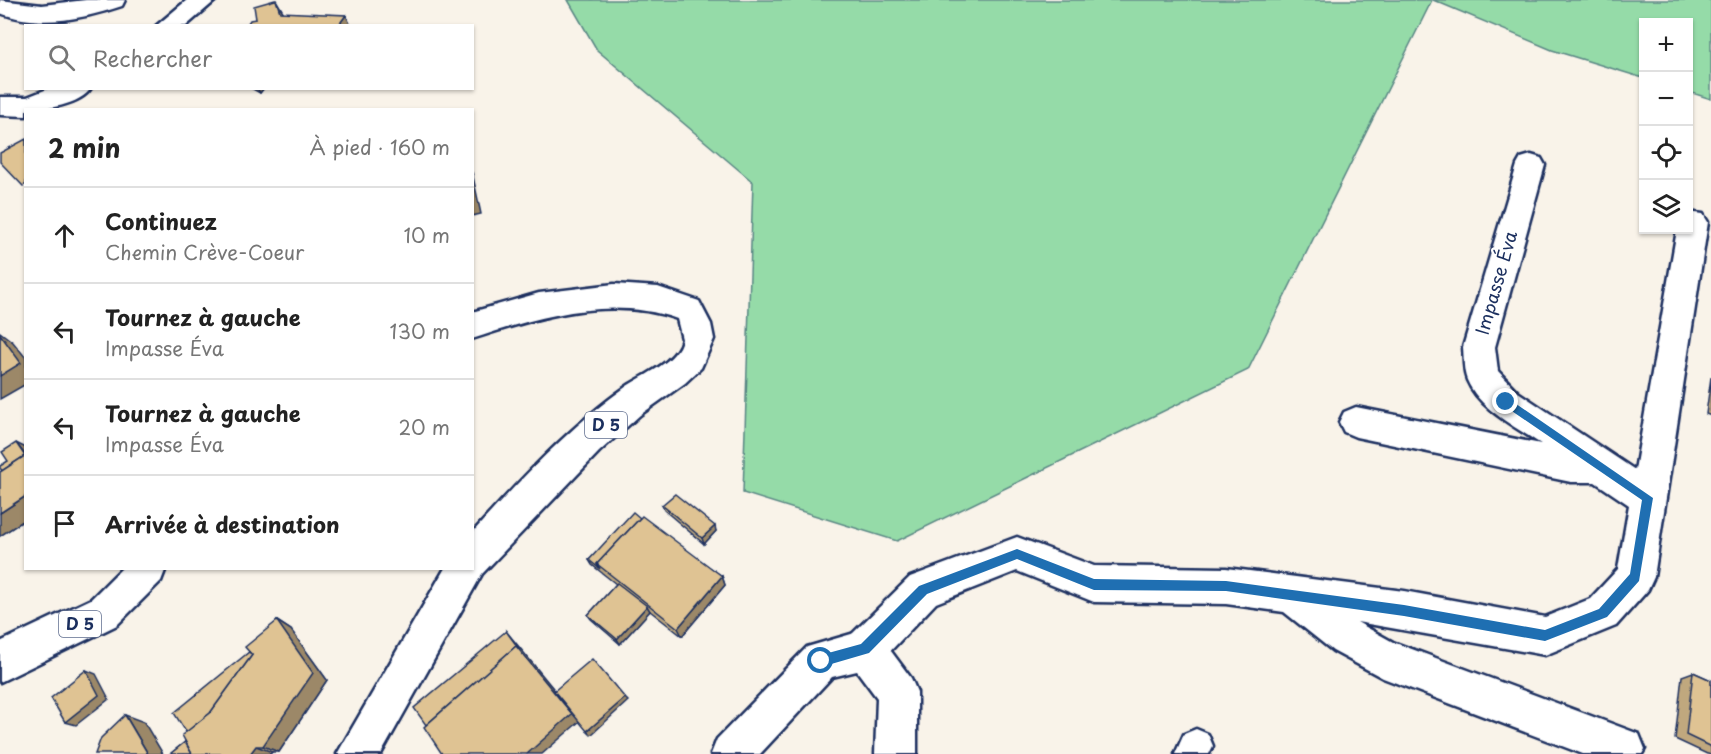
<!DOCTYPE html>
<html lang="fr">
<head>
<meta charset="utf-8">
<style>
	:root { --surface:#fff; --page:#f2f2f2; --text:#222; --muted:#767676; --line:#e0e0e0 }
	body { margin:0; font-family:"Playpen Sans",sans-serif; background:var(--page); color:var(--text) }
	.controls { position:absolute; right:18px; top:18px; display:grid; overflow:hidden; border-radius:0px; box-shadow:0 2px 4px #0004 }
	.controls button { width:54px; height:54px; display:grid; place-items:center; padding:0; border:0; border-bottom:2px solid var(--line); background:var(--surface); color:var(--text); font:30px sans-serif }
	.stop { position:absolute; width:18px; height:18px; margin:-14px; border:4px solid #1f6fb2; border-radius:50%; background:#fff }
	.stop.end { background:#1f6fb2; border-color:#fff; box-shadow:0 2px 6px #0008 }
	.list { margin:0; padding:0; list-style:none }
	h2 { display:flex; justify-content:space-between; align-items:center; height:78px; margin:0; padding:0 24px; font-size:26px }
	h2 small { font-size:20px; font-weight:400; color:var(--muted) }
	.list li { display:grid; grid-template-columns:39px 1fr auto; gap:18px; align-items:center; box-sizing:border-box; height:96px; padding:0 24px; border-top:2px solid var(--line) }
	.list b { display:block; font-size:22px; white-space:nowrap }
	.list p { margin:0; font-size:20px; white-space:nowrap; color:var(--muted) }
	.list em { font-size:20px; font-style:normal; color:var(--muted) }
	.icon { flex:none; width:33px; height:33px; fill:none; stroke:currentColor; stroke-width:2; stroke-linecap:round; stroke-linejoin:round }
	.map { position:relative; flex:none; width:1711px; height:754px; overflow:hidden }
	.search { position:absolute; background:var(--surface); box-shadow:0 2px 4px #0004; left:24px; top:24px; width:450px; height:66px; display:flex; align-items:center; gap:15px; box-sizing:border-box; padding:0 21px; border-radius:0px; color:var(--muted); font-size:22px }
	.panel { position:absolute; background:var(--surface); box-shadow:0 2px 4px #0004; left:24px; top:108px; width:450px; height:462px; border-radius:0px }
	.map>svg:first-child { display:block }
	.green { fill:#95dba8; stroke:#588583; stroke-width:1.5 }
	.lines { fill:none; stroke-linecap:round; stroke-linejoin:round }
	.lane-casing { stroke:#1b2f5e; stroke-width:5 }
	.street-casing { stroke:#1b2f5e; stroke-width:5 }
	.primary-casing { stroke:#1b2f5e; stroke-width:5 }
	.lane { fill:#fff; fill-rule:evenodd }
	.street { fill:#fff; fill-rule:evenodd }
	.primary { fill:#fff; fill-rule:evenodd }
	.wall { fill:#c0a87e; stroke:#1b2f5e; stroke-width:1.5 }
	.shaded-wall { fill:#9c8867; stroke:#1b2f5e; stroke-width:1.5 }
	.building { fill:#dfc393; stroke:#1b2f5e; stroke-width:1.5 }
	.route { fill:#1f6fb2 }
	.labels { text-anchor:middle; stroke-width:4.5; stroke-linejoin:round; paint-order:stroke }
	.shield { fill:#fff; stroke:#5f6d8e; stroke-width:1.5 }
	.shield-label { font-size:16px; font-weight:bold; fill:#1b2f5e }
	.street-label { font-size:18px; fill:#1b2f5e; stroke:#fff }
</style>
</head>
<body>
<div class="map">
<svg width="1711" height="754" viewBox="0 0 1711 754">
	<rect width="100%" height="100%" fill="#f9f3e9"/>
	<filter id="ink" filterUnits="userSpaceOnUse"><feTurbulence type="fractalNoise" baseFrequency=".0167" numOctaves="2"/><feDisplacementMap in="SourceGraphic" scale="12" xChannelSelector="R" yChannelSelector="G"/><feConvolveMatrix kernelMatrix="1 2 1 2 8 2 1 2 1" color-interpolation-filters="sRGB"/></filter>
	<g filter="url(#ink)">
		<!-- green -->
		<g class="green">
			<polygon points="568,0 1432,0 1248,370 897,541 743,493 753,182 597,50"/>
			<polygon points="1433,0 1711,0 1711,99 1689,92 1688,22 1644,22 1643,78 1552,50"/>
		</g>
		<g class="lines">
			<!-- lane casing -->
			<g class="lane-casing">
				<polygon id="lane" points="1196,729 1208,734 1213,746 1209,754 1175,754 1184,734"/>
			</g>
			<!-- street casing -->
			<g class="street-casing">
				<path id="street" d="M1531 155 1541 158 1545 165 1495 347 1498 371 1518 392 1635 470 1677 230H1688V212L1703 214 1708 222 1654 577 1648 590 1616 626 1545 655 1357 622 1393 642 1639 734 1645 749 1642 754H1583L1383 678 1333 651 1284 612 1226 604 1094 602 1017 571 936 603 879 663 865 668 851 663 846 649 851 635 910 577 1017 537 1094 566 1226 568 1404 591 1545 617 1590 599 1618 569 1629 505 1595 482H1571L1356 437 1344 432 1339 422 1344 412 1356 407 1541 444C1516 427 1479 409 1467 380 1463 370 1464 357 1463 347L1517 165 1521 158Z"/>
			</g>
			<!-- primary casing -->
			<g class="primary-casing">
				<g id="primary">
					<path d="M0 0 42 5 86 0H125L122 6C83 19 40 28 0 13Z"/>
					<polygon points="187,0 216,0 186,26 156,26"/>
					<path d="M50 88H91C81 105 44 110 26 110V116L0 115V97H27Z"/>
					<path d="M614 284 658 287 699 301 711 324 714 339 701 368 685 383 640 415 599 452 482 574 381 754H337L445 568H472V533C519 481 570 426 627 386 644 375 678 361 682 339L677 319C610 295 537 317 472 339V312L539 293Z"/>
					<polygon points="122,568 166,568 161,581 117,625 0,682 0,642 91,599"/>
					<polygon points="865,630 879,635 911,678 917,692 917,754 875,754 877,698 857,671 832,677 760,754 711,754 717,739 807,647"/>
				</g>
			</g>
			<!-- lane -->
			<use href="#lane" class="lane"/>
			<!-- street -->
			<use href="#street" class="street"/>
			<!-- primary -->
			<use href="#primary" class="primary"/>
		</g>
		<!-- wall -->
		<g class="wall">
			<polygon points="251,88 264,88 260,93"/>
			<polygon points="1711,377 1711,416 1706,414"/>
			<polygon points="662,505 716,531 704,544 664,510"/>
			<polygon points="640,518 722,576 725,585 682,636 650,611 620,644 591,619 588,615 616,584 592,565 589,560"/>
			<polygon points="277,621 291,630 327,680 279,752 272,752 270,754 170,754 185,742 186,732 249,652"/>
			<polygon points="1693,672 1711,680 1711,754 1707,754 1675,739 1682,676"/>
		</g>
		<!-- shaded-wall -->
		<g class="shaded-wall">
			<polygon points="276,0 285,15 280,12"/>
			<polygon points="346,15 351,26 338,26"/>
			<polygon points="257,88 264,88 260,93"/>
			<polygon points="472,172 481,214 472,216"/>
			<polygon points="0,332 13,342 26,358 26,384 0,399"/>
			<polygon points="16,443 26,448 26,456"/>
			<polygon points="26,496 26,519 0,536 0,513"/>
			<polygon points="715,526 716,531 704,544 702,538"/>
			<polygon points="722,576 725,585 682,636 678,628"/>
			<polygon points="647,606 650,611 620,644 617,639"/>
			<polygon points="277,621 291,630 327,680 279,752 263,746"/>
			<polygon points="506,631 580,721 542,754 527,754"/>
			<polygon points="86,670 96,674 109,699 76,725 65,722"/>
			<polygon points="625,698 628,701 591,735 587,731"/>
			<polygon points="125,715 144,722 163,754 148,754"/>
			<polygon points="256,746 272,752 270,754 250,754"/>
		</g>
		<!-- building -->
		<g class="building">
			<polygon points="275,0 276,0 280,12 346,15 338,26 246,26 250,20 256,19 254,6"/>
			<polygon points="26,139 26,184 23,186 0,162 0,153"/>
			<polygon points="0,334 21,363 0,376"/>
			<polygon points="16,443 25,456 2,471 0,468 0,466 8,461 2,452"/>
			<polygon points="26,455 26,496 0,513 0,472"/>
			<polygon points="675,494 715,526 702,538 662,505"/>
			<polygon points="633,512 640,518 597,564 600,569 589,560"/>
			<polygon points="642,516 722,576 678,628 597,564"/>
			<polygon points="617,583 647,606 617,639 588,615"/>
			<polygon points="277,621 313,673 263,746 256,746 250,754 192,754 182,735 210,713 252,655 245,647"/>
			<polygon points="506,631 520,650 516,646 426,725 414,708"/>
			<polygon points="516,646 572,714 527,754 442,754 424,727"/>
			<polygon points="249,652 252,655 210,713 186,732 174,713"/>
			<polygon points="592,659 625,698 587,731 554,691"/>
			<polygon points="86,670 99,695 65,722 51,698"/>
			<polygon points="1693,672 1711,680 1711,747 1686,735"/>
			<polygon points="125,715 148,754 95,754 101,738"/>
			<polygon points="185,742 192,754 170,754"/>
		</g>
	</g>
	<!-- route -->
	<polygon class="route" points="1506,397 1653,498 1639,581 1607,617 1545,641 1404,616 1226,591 1094,590 1017,559 927,594 869,653 821,667 815,661 821,655 861,644 919,586 1017,549 1094,579 1226,581 1404,605 1545,630 1599,609 1630,574 1642,500 1503,405 1503,399"/>
	<g class="labels">
		<!-- shield labels -->
		<g class="shield">
			<rect x="585" y="412" width="42" height="26" rx="4.5"/>
			<rect x="59" y="611" width="42" height="26" rx="4.5"/>
		</g>
		<g class="shield-label">
			<text x="606" y="431">D 5</text>
			<text x="80" y="630">D 5</text>
		</g>
		<!-- street labels -->
		<g class="street-label">
			<text transform="translate(1497 283) rotate(-74)" y="6">Impasse Éva</text>
		</g>
	</g>
</svg>
<div class="controls">
<button>+</button>
<button>−</button>
<button><svg class="icon" aria-label="locate" viewBox="0 0 24 24"><circle cx="12" cy="12" r="6"/><path d="M12 2v4M12 18v4M2 12h4M18 12h4"/></svg></button>
<button><svg class="icon" aria-label="layers" viewBox="0 0 24 24"><path d="M12 4l9 5-9 5-9-5zM3 14l9 5 9-5"/></svg></button>
</div>
<div class="stop" style="left:821px;top:661px"></div>
<div class="stop end" style="left:1506px;top:402px"></div>
<div class="search"><svg class="icon" aria-label="search" viewBox="0 0 24 24"><circle cx="10" cy="10" r="6"/><path d="M15 15l6 6"/></svg>Rechercher</div>
<section class="panel">
<h2>2 min<small>À pied · 160 m</small></h2>
<ul class="list">
<li><svg class="icon" aria-label="ahead" viewBox="0 0 24 24"><path d="M12 20V5M6 11l6-6 6 6"/></svg><div><b>Continuez</b><p>Chemin Crève-Coeur</p></div><em>10 m</em></li>
<li><svg class="icon" aria-label="left" viewBox="0 0 24 24"><path d="M17 20v-9H6M10 6l-5 5 5 5"/></svg><div><b>Tournez à gauche</b><p>Impasse Éva</p></div><em>130 m</em></li>
<li><svg class="icon" aria-label="left" viewBox="0 0 24 24"><path d="M17 20v-9H6M10 6l-5 5 5 5"/></svg><div><b>Tournez à gauche</b><p>Impasse Éva</p></div><em>20 m</em></li>
<li><svg class="icon" aria-label="arrive" viewBox="0 0 24 24"><path d="M6 21V4h12l-3 4 3 4H6"/></svg><div><b>Arrivée à destination</b></div></li>
</ul>
</section>
</div>
</body>
</html>
